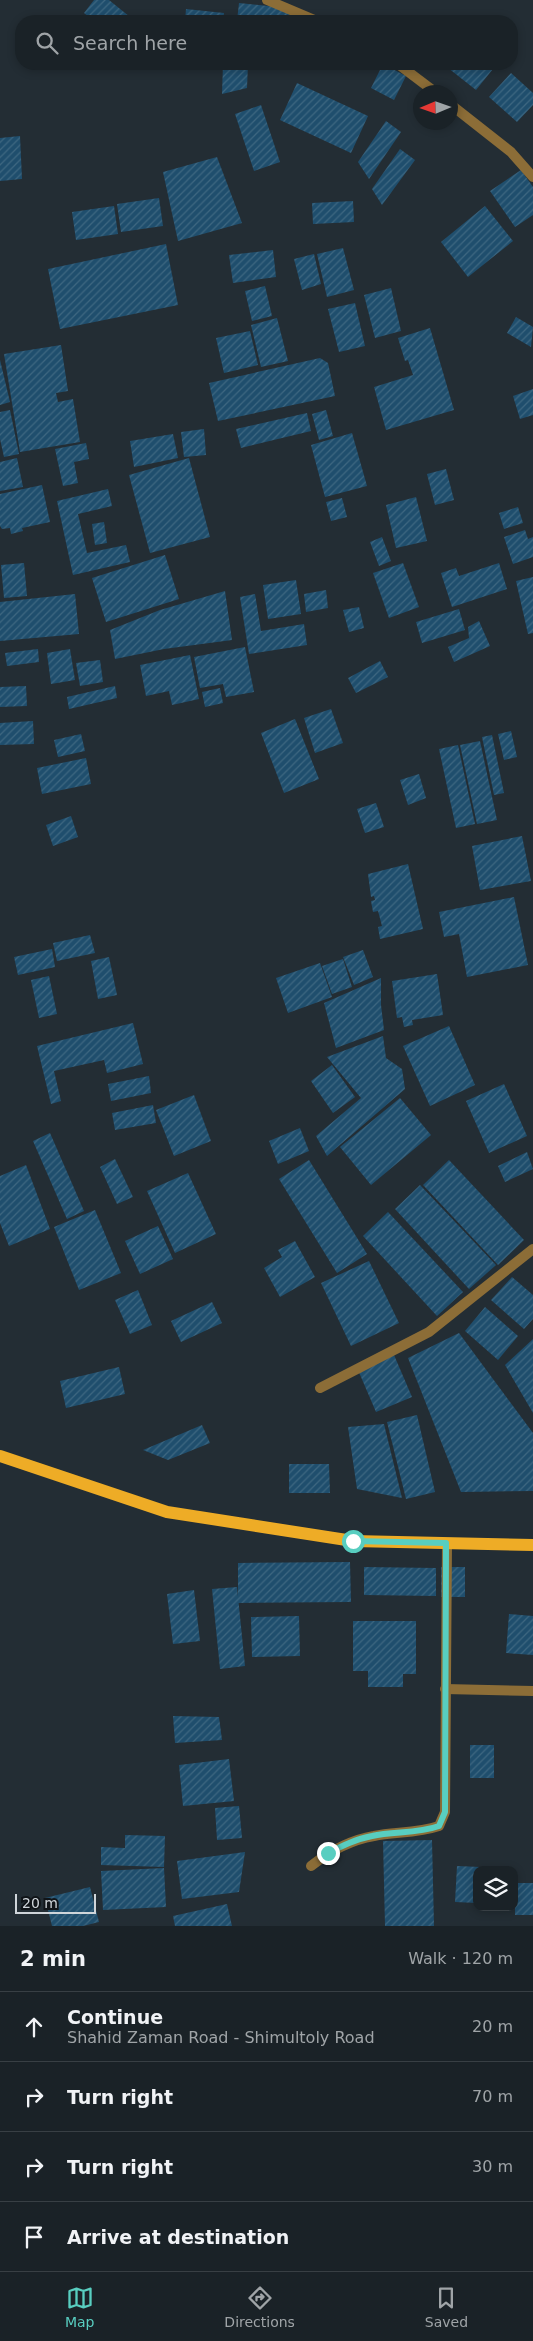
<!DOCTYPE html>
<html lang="en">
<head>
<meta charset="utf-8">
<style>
	:root { --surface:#1a2227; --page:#232a2f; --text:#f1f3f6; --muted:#9fa4a7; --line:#383f44; --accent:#58cec0 }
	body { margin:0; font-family:"DejaVu Sans",sans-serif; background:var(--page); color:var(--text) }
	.controls { position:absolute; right:15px; bottom:15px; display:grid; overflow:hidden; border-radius:10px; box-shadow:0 2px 8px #0003 }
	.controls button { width:45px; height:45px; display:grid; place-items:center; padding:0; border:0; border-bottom:1px solid var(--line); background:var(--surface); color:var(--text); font:25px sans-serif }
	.compass { position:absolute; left:413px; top:85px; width:45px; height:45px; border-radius:50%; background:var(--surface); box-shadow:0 2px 8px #0003; rotate:268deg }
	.scale { position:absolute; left:15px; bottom:12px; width:81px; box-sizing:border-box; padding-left:5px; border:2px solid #cfd5da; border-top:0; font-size:14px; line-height:18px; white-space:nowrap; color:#cfd5da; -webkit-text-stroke:4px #101418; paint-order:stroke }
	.stop { position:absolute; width:15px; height:15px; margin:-11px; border:4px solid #58cec0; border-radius:50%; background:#fff }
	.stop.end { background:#58cec0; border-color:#fff; box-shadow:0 1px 5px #0008 }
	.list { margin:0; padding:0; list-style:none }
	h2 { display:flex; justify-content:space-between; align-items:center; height:65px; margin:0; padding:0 20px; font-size:21px }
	h2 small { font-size:16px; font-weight:400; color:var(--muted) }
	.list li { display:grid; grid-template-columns:32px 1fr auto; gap:15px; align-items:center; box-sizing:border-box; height:70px; padding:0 20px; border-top:1px solid var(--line) }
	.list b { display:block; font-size:19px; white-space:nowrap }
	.list p { margin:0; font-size:16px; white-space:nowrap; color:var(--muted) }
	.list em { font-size:16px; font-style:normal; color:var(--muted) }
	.icon { flex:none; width:28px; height:28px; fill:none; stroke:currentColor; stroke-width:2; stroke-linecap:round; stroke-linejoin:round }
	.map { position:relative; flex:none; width:533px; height:1926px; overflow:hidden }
	.search { position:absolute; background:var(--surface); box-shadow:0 2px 8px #0003; left:15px; right:15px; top:15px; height:55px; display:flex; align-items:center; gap:12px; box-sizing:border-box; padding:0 18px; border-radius:20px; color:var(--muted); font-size:19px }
	.sheet { height:345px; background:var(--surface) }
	nav { display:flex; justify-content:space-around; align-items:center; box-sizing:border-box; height:70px; border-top:1px solid var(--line); background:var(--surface); font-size:14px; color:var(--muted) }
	nav a { display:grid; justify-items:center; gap:2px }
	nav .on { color:var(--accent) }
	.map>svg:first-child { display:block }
	.building { fill:url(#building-hatch) }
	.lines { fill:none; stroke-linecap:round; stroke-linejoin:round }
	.minor { stroke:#8c6d37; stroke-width:10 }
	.primary { stroke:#eeac26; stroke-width:12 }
	.route { stroke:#58cec0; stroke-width:6 }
</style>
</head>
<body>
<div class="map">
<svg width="533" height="1926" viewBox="0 0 533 1926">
	<defs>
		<pattern id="building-hatch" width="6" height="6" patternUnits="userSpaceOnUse" patternTransform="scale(1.25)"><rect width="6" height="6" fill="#1f4e6d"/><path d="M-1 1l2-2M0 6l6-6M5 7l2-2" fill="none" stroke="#3e6781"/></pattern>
	</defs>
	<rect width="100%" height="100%" fill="#232d34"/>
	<!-- building -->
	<g class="building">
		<polygon points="94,0 109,0 135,21 94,21 84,13"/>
		<polygon points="239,3 297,9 295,21 237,21"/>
		<polygon points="186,9 224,13 223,21 185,21"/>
		<polygon points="223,64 248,64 247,88 222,94"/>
		<polygon points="383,64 406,76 394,100 371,88"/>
		<polygon points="443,64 497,64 476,90"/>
		<polygon points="511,73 533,93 533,105 517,122 489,97"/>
		<polygon points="297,83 368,116 351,153 280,120"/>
		<polygon points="261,105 280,162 254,171 235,114"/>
		<polygon points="386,121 401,132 369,179 358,162"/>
		<polygon points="20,136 22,179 0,181 0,138"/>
		<polygon points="400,149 415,160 382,205 372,189"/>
		<polygon points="217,157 242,223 178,241 163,172"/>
		<polygon points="521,170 533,187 533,215 515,227 490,191"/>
		<polygon points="159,198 163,226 121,232 117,204"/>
		<polygon points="353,201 354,222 313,224 312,203"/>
		<polygon points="114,206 118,234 76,240 72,212"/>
		<polygon points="485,206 513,241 468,277 441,242"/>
		<polygon points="166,244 178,305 60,329 48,269"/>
		<polygon points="343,248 354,290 327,297 317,254"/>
		<polygon points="273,250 276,277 233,283 229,255"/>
		<polygon points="314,254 321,284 302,290 294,259"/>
		<polygon points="265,286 272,316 252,321 245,291"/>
		<polygon points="391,288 401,331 375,338 364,295"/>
		<polygon points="355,303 365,346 339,352 328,309"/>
		<polygon points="516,317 533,327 531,347 507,333"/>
		<polygon points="277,318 288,361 261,367 251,325"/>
		<polygon points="430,328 454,410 386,430 374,387 413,375 408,360 405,361 398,338"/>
		<polygon points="250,331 258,365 224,373 216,338"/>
		<polygon points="61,345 68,391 56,393 58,402 73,399 80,442 20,452 4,354"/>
		<polygon points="320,358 328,363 335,396 218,421 209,383"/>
		<polygon points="0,360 10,402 0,405"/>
		<polygon points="533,389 533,415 520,419 513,396"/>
		<polygon points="10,410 19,454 4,457 0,439 0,412"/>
		<polygon points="326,410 333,436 319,440 312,414"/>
		<polygon points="307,413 311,431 241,448 236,429"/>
		<polygon points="204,429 206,455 184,457 181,432"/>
		<polygon points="352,433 367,486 325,497 311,445"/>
		<polygon points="173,434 178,458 134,467 130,441"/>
		<polygon points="86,443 89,459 74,462 78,483 63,486 55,449"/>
		<polygon points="17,458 23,487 0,491 0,462"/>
		<polygon points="189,458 210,537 150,553 129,475"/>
		<polygon points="446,469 454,500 435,505 427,474"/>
		<polygon points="42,485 50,522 22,528 23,531 11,534 10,528 2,529 0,526 0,494"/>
		<polygon points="108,489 112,506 78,514 87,553 126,545 130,562 73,575 57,501"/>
		<polygon points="416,497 427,541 396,548 386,505"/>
		<polygon points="342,498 347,517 331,521 326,502"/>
		<polygon points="518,507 523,523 504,529 499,513"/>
		<polygon points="104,522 107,543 95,545 92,524"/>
		<polygon points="525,530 528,539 533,537 533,557 513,564 504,537"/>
		<polygon points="382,537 391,561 379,566 370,542"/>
		<polygon points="165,555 179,599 106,622 92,578"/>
		<polygon points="24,563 27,596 4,598 1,565"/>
		<polygon points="403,563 419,607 389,618 373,573"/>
		<polygon points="499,563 507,589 452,607 441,573 456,568 459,576"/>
		<polygon points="533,577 533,633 528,634 516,581"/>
		<polygon points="296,580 301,614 268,619 263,585"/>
		<polygon points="326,590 328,608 306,612 304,594"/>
		<polygon points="225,591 232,640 164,649 115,659 110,630 160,610"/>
		<polygon points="75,594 79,634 0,641 0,602"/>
		<polygon points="255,594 261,631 304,624 307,645 249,654 240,597"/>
		<polygon points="359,607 364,628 349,632 343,610"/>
		<polygon points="459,609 465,630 422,643 416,622"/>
		<polygon points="479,621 490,646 454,662 448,647 469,638 468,627"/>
		<polygon points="245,647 254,692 226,697 223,684 200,688 194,657"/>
		<polygon points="38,649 39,662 7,666 5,653"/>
		<polygon points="70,649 75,680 51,684 47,653"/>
		<polygon points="190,655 199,699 172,705 169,691 146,696 140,665"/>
		<polygon points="100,660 103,682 80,686 76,663"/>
		<polygon points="380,661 388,677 356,693 348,678"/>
		<polygon points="26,686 27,706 0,707 0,687"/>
		<polygon points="115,686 117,698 69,709 67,697"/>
		<polygon points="220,688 223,703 205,707 202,692"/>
		<polygon points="331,709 343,743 315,753 304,718"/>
		<polygon points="295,719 319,779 284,793 261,733"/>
		<polygon points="33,721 34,744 0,745 0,723"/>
		<polygon points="511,731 517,757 504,760 498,734"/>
		<polygon points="81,734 85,751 58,757 54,740"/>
		<polygon points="492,735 504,793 494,795 482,737"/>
		<polygon points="480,741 497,820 477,824 460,745"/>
		<polygon points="458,745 475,824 456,828 439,749"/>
		<polygon points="86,758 91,784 42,794 37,768"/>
		<polygon points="419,774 426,798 408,805 400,780"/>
		<polygon points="376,803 384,827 365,833 357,809"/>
		<polygon points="71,816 78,837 53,846 46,825"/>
		<polygon points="522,836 531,881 480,890 472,846"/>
		<polygon points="408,864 423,929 380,939 378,927 382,926 378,911 373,912 371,901 375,900 374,896 371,897 368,874"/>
		<polygon points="514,897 528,965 467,977 459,934 444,937 439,912"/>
		<polygon points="90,935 95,953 57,961 53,943"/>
		<polygon points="52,949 55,967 18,975 14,957"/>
		<polygon points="363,950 373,977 354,985 343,957"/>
		<polygon points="109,957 117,995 98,999 91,961"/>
		<polygon points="343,959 352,987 332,994 322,966"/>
		<polygon points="320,963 332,997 288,1013 276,978"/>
		<polygon points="437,974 443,1015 412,1020 413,1025 404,1027 402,1017 397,1018 392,981"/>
		<polygon points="49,976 57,1014 39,1018 31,980"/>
		<polygon points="381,978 381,1005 384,1030 336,1048 324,1003"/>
		<polygon points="133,1023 143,1064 107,1073 104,1060 54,1071 61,1101 51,1104 37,1046"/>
		<polygon points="449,1026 475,1085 430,1106 403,1046"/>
		<polygon points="383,1036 386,1058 402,1069 405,1089 327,1156 316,1136 361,1098 327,1057"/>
		<polygon points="332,1065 355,1097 333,1113 311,1081"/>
		<polygon points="149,1076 151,1093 111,1101 108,1084"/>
		<polygon points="504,1084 527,1136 489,1153 466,1101"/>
		<polygon points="194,1095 211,1141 174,1156 156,1110"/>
		<polygon points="400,1098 431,1135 371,1185 340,1147"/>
		<polygon points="153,1105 156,1123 115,1130 112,1113"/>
		<polygon points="300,1128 309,1151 278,1164 269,1141"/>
		<polygon points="50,1133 84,1211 67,1219 33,1141"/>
		<polygon points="527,1152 533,1169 505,1182 498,1166"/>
		<polygon points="115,1159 133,1197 117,1204 100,1167"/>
		<polygon points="309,1160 367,1254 337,1273 279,1179"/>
		<polygon points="449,1160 524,1240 498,1265 423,1185"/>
		<polygon points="26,1165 50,1229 9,1246 0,1223 0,1176"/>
		<polygon points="188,1173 216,1234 175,1253 147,1191"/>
		<polygon points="420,1185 496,1265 469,1289 395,1209"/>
		<polygon points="95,1210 121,1273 79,1290 54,1227"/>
		<polygon points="388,1212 463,1292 437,1316 363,1236"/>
		<polygon points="158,1226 173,1259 140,1274 125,1241"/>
		<polygon points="295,1241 315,1277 280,1297 264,1268 282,1257 278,1250"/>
		<polygon points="369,1261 399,1323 351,1346 321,1283"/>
		<polygon points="512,1277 533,1295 533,1319 524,1329 491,1300"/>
		<polygon points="138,1290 152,1325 130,1334 115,1300"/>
		<polygon points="212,1302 222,1323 181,1342 171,1321"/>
		<polygon points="485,1307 518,1336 498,1360 465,1331"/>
		<polygon points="459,1333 533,1433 533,1491 461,1492 408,1358"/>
		<polygon points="533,1339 533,1413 505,1365"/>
		<polygon points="394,1355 412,1397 376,1412 358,1370"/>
		<polygon points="119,1367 125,1394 66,1408 60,1381"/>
		<polygon points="417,1415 435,1492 406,1499 387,1422"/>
		<polygon points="384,1424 402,1498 357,1489 348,1427"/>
		<polygon points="202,1425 210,1443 168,1460 143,1450"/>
		<polygon points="289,1464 329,1464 330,1493 289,1493"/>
		<polygon points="350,1562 351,1602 238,1603 238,1563"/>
		<polygon points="364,1567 436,1568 436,1596 364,1595"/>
		<rect x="441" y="1567" width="24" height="30"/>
		<polygon points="237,1587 245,1666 220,1669 212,1589"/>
		<polygon points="194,1590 200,1641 173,1644 167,1594"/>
		<polygon points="509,1614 533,1616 533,1655 506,1653"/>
		<polygon points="299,1616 300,1656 252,1657 251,1617"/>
		<polygon points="353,1621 416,1621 416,1674 403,1674 403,1687 368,1687 368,1671 353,1671"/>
		<polygon points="173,1716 219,1717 222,1740 175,1743"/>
		<rect x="470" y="1745" width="24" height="33"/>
		<polygon points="229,1759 234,1801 183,1806 179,1765"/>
		<polygon points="239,1806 242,1838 217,1840 215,1808"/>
		<polygon points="125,1835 165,1836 164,1867 101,1865 101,1847 125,1848"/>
		<polygon points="432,1840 434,1926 385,1926 383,1841"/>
		<polygon points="245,1852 239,1892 182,1899 177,1861"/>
		<polygon points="457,1866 504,1868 504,1870 477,1870 477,1903 455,1902"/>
		<polygon points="164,1868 166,1907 103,1910 101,1871"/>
		<rect x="515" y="1883" width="18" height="32"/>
		<polygon points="90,1887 99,1922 83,1926 52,1926 45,1898"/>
		<polygon points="227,1904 232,1926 175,1926 173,1916"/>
	</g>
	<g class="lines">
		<!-- minor -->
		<g class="minor">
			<polyline points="267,0 317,21"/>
			<polyline points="398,64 435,92"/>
			<polyline points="450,104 511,152 533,177"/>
			<polyline points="320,1388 429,1332 533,1249"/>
			<polyline points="445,1689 533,1691"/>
			<path d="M311 1866C330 1851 350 1840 374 1836 395 1832 418 1833 439 1826L445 1812 447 1543"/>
		</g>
		<!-- primary -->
		<polyline class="primary" points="0,1456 167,1512 353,1541 533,1545"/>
	</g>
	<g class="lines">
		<!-- route -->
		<path class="route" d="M328 1853C342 1846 356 1839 372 1836 394 1831 417 1834 439 1826L445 1812 446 1543 353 1541"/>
	</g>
</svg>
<div class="controls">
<button><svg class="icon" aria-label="layers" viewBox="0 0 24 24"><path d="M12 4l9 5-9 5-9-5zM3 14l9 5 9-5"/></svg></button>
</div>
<svg class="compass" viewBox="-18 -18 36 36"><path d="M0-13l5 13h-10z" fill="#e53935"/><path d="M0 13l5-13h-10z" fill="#9fa4a7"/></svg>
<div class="scale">20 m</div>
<div class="stop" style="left:353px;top:1541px"></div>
<div class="stop end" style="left:328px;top:1853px"></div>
<div class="search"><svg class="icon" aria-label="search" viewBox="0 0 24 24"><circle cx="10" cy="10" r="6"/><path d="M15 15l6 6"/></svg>Search here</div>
</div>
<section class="sheet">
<h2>2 min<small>Walk · 120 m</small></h2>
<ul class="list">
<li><svg class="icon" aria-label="ahead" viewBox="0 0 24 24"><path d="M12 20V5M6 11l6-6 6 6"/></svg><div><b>Continue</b><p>Shahid Zaman Road - Shimultoly Road</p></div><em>20 m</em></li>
<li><svg class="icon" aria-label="right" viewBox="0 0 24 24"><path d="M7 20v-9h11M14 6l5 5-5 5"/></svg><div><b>Turn right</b></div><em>70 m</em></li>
<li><svg class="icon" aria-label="right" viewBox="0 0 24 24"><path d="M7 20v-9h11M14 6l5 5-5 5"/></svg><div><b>Turn right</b></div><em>30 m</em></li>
<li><svg class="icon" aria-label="arrive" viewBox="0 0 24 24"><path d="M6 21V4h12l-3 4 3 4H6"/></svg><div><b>Arrive at destination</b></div></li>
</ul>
</section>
<nav>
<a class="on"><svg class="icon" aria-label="map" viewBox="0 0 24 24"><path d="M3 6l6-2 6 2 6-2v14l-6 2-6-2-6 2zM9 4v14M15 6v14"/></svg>Map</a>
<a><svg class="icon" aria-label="directions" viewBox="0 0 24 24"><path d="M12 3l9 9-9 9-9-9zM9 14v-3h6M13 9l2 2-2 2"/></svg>Directions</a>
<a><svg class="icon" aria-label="saved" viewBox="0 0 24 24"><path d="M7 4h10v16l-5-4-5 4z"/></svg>Saved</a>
</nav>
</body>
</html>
